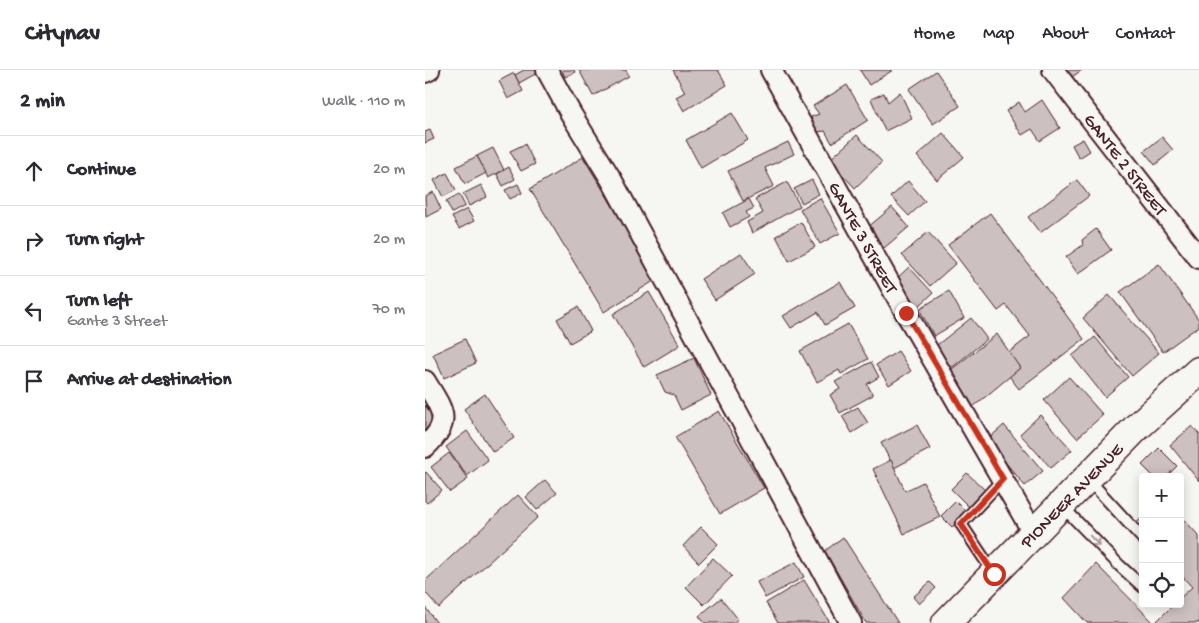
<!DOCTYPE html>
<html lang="en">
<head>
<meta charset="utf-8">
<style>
	:root { --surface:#fff; --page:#f2f2f3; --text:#2b2b33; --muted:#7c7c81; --line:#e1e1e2 }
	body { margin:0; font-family:"Gochi Hand",sans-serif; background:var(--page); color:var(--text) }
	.controls { position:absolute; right:15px; bottom:15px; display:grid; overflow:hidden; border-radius:5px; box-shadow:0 2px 12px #0003 }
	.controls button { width:45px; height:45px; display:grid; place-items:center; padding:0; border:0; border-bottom:1px solid var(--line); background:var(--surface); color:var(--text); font:25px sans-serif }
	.stop { position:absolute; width:15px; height:15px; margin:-11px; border:4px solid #c8321e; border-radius:50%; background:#fff }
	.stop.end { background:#c8321e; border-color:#fff; box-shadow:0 1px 5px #0008 }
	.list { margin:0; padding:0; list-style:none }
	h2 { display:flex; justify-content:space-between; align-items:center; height:65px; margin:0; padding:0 20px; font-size:21px }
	h2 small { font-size:16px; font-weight:400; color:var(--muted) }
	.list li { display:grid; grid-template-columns:32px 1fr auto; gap:15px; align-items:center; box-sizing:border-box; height:70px; padding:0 20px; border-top:1px solid var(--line) }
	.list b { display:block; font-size:19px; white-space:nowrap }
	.list p { margin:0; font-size:16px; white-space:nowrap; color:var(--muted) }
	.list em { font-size:16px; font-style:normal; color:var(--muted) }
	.icon { flex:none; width:28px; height:28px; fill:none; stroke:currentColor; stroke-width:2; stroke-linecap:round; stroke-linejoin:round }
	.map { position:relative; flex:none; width:774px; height:553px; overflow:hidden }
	header { display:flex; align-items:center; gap:30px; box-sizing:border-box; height:70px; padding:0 25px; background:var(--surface); border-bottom:1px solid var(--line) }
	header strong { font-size:24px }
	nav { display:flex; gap:28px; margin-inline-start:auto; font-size:18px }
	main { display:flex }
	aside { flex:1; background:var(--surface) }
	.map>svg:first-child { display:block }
	.building { fill:#ccc1c0; stroke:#4a1f2b }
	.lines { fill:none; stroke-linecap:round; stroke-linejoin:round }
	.lane-casing { stroke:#4a1f2b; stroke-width:14 }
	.street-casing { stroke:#4a1f2b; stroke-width:24 }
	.highway-casing { stroke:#4a1f2b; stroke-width:31 }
	.lane { stroke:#f6f6f2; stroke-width:10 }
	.street { stroke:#f6f6f2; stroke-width:20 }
	.highway { stroke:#f6f6f2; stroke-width:28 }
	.oneway { stroke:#a99598 }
	.route { stroke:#c8321e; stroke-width:6 }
	.labels { text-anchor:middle; stroke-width:4.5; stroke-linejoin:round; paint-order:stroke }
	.street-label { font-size:18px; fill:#4a1f2b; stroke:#f6f6f2 }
</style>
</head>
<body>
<header>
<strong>Citynav</strong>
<nav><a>Home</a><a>Map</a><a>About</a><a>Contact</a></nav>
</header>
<main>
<aside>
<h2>2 min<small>Walk · 110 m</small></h2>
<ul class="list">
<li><svg class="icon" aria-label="ahead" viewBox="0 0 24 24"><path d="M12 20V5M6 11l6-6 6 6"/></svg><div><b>Continue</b></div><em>20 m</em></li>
<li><svg class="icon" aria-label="right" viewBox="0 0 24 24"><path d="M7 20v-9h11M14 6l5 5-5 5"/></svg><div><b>Turn right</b></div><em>20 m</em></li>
<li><svg class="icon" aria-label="left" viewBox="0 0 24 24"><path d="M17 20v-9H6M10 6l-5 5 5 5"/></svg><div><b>Turn left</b><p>Gante 3 Street</p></div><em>70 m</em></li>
<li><svg class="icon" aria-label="arrive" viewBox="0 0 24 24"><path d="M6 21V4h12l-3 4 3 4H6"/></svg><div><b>Arrive at destination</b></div></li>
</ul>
</aside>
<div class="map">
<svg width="774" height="553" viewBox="0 0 774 553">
	<rect width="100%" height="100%" fill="#f6f6f2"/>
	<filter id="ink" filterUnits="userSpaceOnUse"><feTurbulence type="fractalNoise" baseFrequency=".02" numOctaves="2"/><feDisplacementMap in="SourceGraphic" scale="10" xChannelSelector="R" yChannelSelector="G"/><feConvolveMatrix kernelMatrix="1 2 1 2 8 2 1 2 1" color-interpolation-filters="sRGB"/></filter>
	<g filter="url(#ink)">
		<!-- building -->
		<g class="building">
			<polygon points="99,0 113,0 114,2 94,13 90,5"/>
			<polygon points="137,0 149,0 150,2 140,7"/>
			<polygon points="154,0 201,0 204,6 168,26"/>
			<polygon points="248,0 293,0 302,15 259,41 251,27 260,22"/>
			<polygon points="435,0 468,0 444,15"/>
			<polygon points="637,0 657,0 644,9"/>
			<polygon points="511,1 535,36 508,54 484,19"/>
			<polygon points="89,3 98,21 83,29 74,11"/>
			<polygon points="422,15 443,50 407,73 400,61 392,62 386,47 394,44 388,36"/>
			<polygon points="475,22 487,48 460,61 446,29 459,23 463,32"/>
			<polygon points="617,30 635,58 615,71 607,59 597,65 581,41 594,32 600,42"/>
			<polygon points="307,43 323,70 276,98 261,70"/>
			<polygon points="5,60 9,69 0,73 0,62"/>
			<polygon points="518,63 539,87 512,110 492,86"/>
			<polygon points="432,65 457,92 430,118 404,90"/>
			<polygon points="737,67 748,80 730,95 719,81"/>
			<polygon points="658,69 665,81 654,88 647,75"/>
			<polygon points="363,72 369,84 340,98 349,116 318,131 303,101"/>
			<polygon points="100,74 110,94 96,101 85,81"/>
			<polygon points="68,78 79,100 63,108 52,86"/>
			<polygon points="52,86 61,103 40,114 31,97"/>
			<polygon points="158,87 232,209 179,242 105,119"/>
			<polygon points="84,97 90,109 78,116 72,104"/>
			<polygon points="22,103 31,120 18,127 9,110"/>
			<polygon points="387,110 394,124 377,133 369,119"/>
			<polygon points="652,110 664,126 615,163 603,147"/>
			<polygon points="483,111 500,131 484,146 466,127"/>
			<polygon points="362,112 375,136 327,163 322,152 338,143 330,129"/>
			<polygon points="93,114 97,123 85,129 80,120"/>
			<polygon points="56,115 62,127 44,136 38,124"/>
			<polygon points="8,122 16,139 1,147 0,126"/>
			<polygon points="34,124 40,136 27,143 21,131"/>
			<polygon points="395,128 415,163 395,174 375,139"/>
			<polygon points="324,129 329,138 321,142 324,147 305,157 298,143"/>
			<polygon points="467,137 484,157 459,178 442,158"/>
			<polygon points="42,139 49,151 34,159 27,147"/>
			<polygon points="565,143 659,269 594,319 584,306 595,298 583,283 605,266 581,235 573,241 523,175"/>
			<polygon points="376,152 390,177 364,191 351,166"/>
			<polygon points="671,159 686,180 653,204 641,187 658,175 657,170"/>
			<polygon points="503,162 531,193 505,216 477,185"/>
			<polygon points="316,183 330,204 290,230 276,209"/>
			<polygon points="734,194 774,250 774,256 738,282 695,222"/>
			<polygon points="484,197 508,223 493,237 469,211"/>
			<polygon points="415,212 430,238 400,255 393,242 366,258 358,246"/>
			<polygon points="524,221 539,248 509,266 494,239"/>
			<polygon points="224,222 255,275 219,297 188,244"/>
			<polygon points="684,225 734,283 707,306 658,248"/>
			<polygon points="153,237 166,261 145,273 132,249"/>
			<polygon points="546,248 562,269 524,300 507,279"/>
			<polygon points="423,254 443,289 416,304 414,300 392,312 375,281"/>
			<polygon points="572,264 595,298 548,337 522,303"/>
			<polygon points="670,267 703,307 680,327 647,286"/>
			<polygon points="40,269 51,293 19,308 8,284"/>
			<polygon points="473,281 486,301 464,315 451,295"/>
			<polygon points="269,288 286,325 256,340 249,325 240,322 232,305"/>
			<polygon points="446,292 454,307 442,314 448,325 415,343 405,325 415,319 410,312"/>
			<polygon points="644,307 678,345 652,368 619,330"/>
			<polygon points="60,324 89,368 68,382 39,339"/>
			<polygon points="0,335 12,352 0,361"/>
			<polygon points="433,337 443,353 427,363 417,346"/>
			<polygon points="294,341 339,418 295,444 250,367"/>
			<polygon points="615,345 647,380 626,398 595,364"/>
			<polygon points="492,355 505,379 469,398 456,373"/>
			<polygon points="579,355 618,401 600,416 562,370"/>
			<polygon points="767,356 774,364 774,411 745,375"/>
			<polygon points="42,361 63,390 42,406 21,377"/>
			<polygon points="734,378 752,396 741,407 729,407 717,395"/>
			<polygon points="24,383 43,409 25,422 6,397"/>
			<polygon points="466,390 480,421 498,412 515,447 479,464 448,399"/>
			<polygon points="1,402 17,420 2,433 0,431 0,403"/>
			<polygon points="542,403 561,421 545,438 526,419"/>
			<polygon points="120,410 132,423 112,440 101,427"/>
			<polygon points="93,425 113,447 14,538 0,522 0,511"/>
			<polygon points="531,431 542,442 527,457 516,446"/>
			<polygon points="755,445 774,466 774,553 730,553 749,534 755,534 755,528 767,517 755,504"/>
			<polygon points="718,447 718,466 708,456"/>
			<polygon points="276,457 293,474 274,493 258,476"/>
			<polygon points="418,467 473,553 441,553 400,481"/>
			<polygon points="288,488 307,506 279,535 261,517"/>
			<polygon points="371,492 379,507 340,528 332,512"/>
			<polygon points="671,494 729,553 662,553 639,528"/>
			<polygon points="379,510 405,553 353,553 341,533"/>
			<polygon points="505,512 511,518 494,534 488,527"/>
			<polygon points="296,528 313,549 308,553 280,553 274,546"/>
			<polygon points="0,537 12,553 0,553"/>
		</g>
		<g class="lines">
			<!-- lane casing -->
			<g class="lane-casing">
				<g id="lane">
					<polyline points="663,409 718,469"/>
					<polyline points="637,436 695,496 718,517"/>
					<polyline points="568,502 536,454 578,409"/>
				</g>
			</g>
			<!-- street casing -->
			<g class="street-casing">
				<g id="street">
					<polyline points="122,0 146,44 186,109 426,553"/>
					<path id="s1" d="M346 0 481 243 609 464"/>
					<path id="s2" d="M628 0 774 188"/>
					<polyline points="0,2 4,0"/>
					<path d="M0 311C17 340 29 350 0 377"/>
				</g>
			</g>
			<!-- highway casing -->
			<g class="highway-casing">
				<g id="highway">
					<path id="s3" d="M521 553 712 357 774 301"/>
				</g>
			</g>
			<!-- lane -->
			<use href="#lane" class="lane"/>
			<!-- street -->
			<use href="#street" class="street"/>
			<!-- highway -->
			<use href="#highway" class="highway"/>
		</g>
		<!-- one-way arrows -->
		<defs><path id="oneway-shaft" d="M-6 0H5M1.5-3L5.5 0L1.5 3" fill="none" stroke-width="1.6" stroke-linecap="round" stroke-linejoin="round" transform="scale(1.25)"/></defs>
		<use class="oneway" href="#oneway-shaft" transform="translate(670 471) rotate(46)"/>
	</g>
	<g class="lines" filter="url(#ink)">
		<!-- route -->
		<polyline class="route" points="481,243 578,409 536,454 569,504"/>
	</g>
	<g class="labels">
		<!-- street labels -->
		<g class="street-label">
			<text dy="6" stroke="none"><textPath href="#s2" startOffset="119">GANTE 2 STREET</textPath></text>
			<text dy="6" stroke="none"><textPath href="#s1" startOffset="191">GANTE 3 STREET</textPath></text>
			<text dy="6" stroke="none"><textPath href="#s3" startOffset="179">PIONEER AVENUE</textPath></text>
		</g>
	</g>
</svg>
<div class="controls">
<button>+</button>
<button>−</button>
<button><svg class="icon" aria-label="locate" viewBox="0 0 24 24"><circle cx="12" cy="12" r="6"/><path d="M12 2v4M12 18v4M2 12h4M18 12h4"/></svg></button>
</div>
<div class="stop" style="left:569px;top:504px"></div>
<div class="stop end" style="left:481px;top:243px"></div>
</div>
</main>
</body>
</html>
